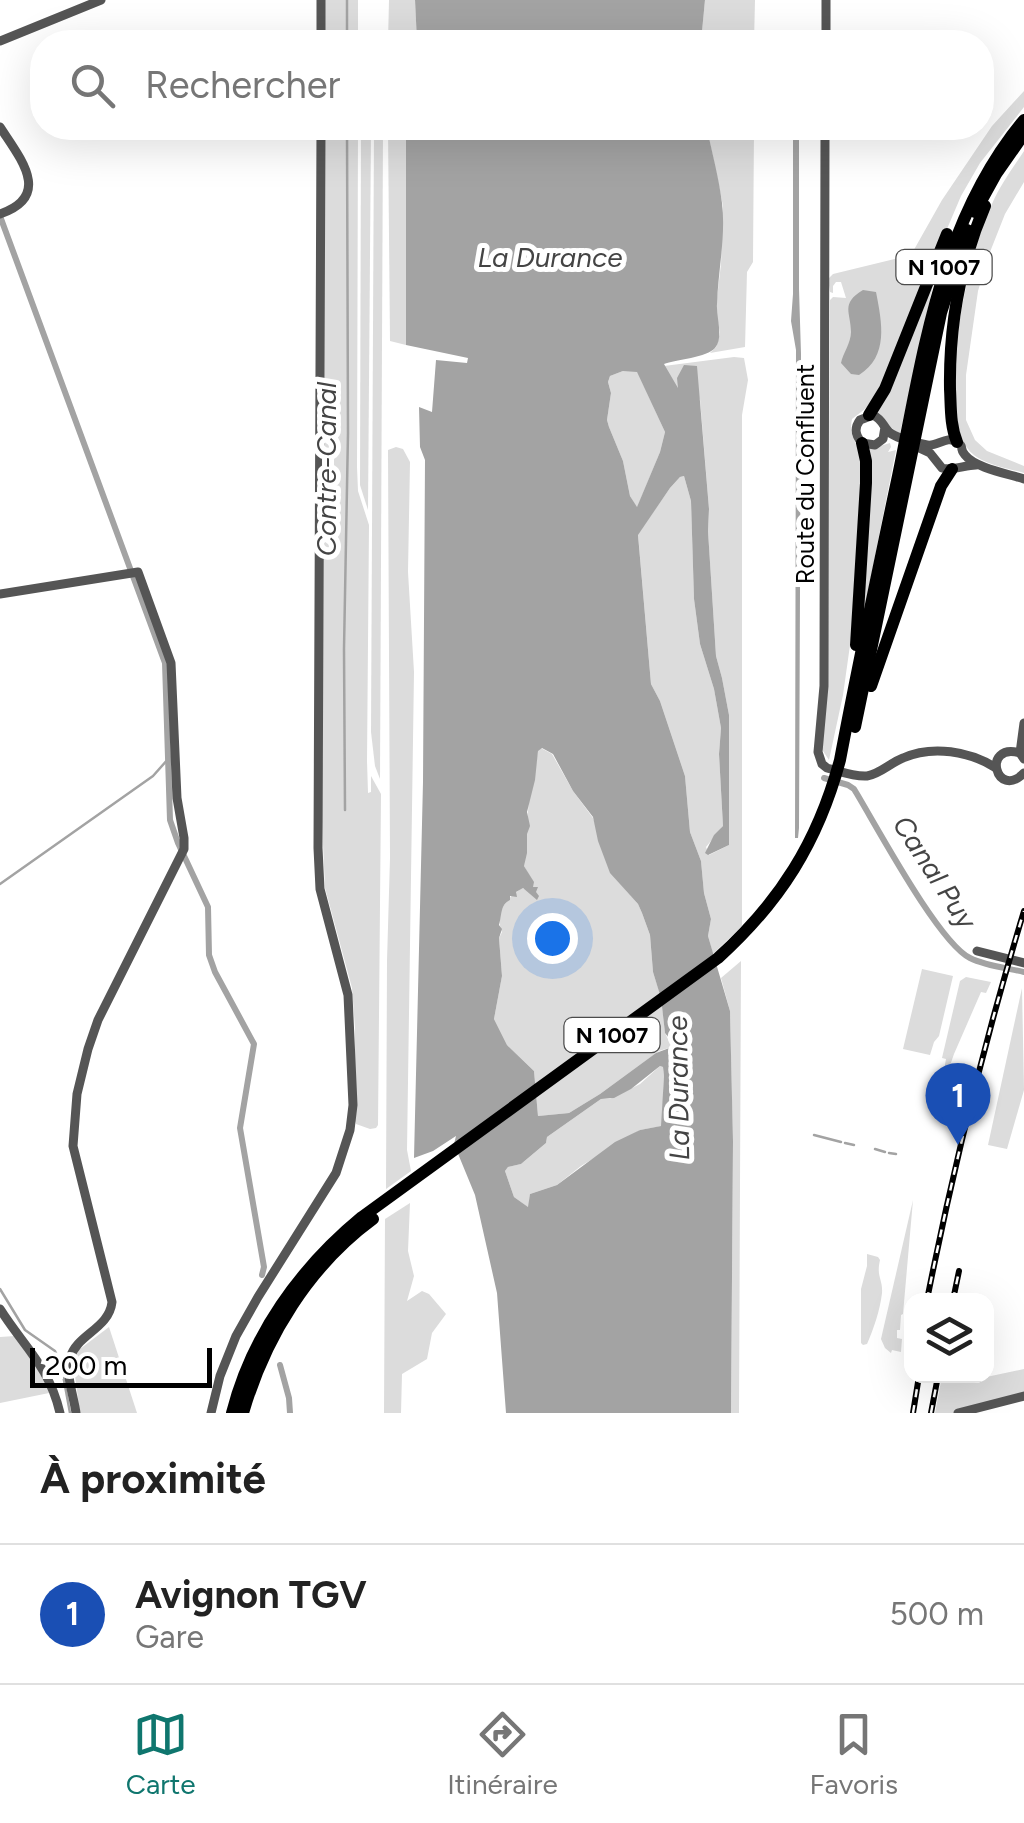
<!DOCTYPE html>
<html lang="fr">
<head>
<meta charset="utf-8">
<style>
	:root { --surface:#fff; --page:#f2f2f2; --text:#222; --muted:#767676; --line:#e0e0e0; --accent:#0f766e }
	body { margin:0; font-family:Figtree,sans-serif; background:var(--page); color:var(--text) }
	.controls { position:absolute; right:30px; bottom:30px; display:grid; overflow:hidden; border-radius:20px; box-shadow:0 10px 40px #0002 }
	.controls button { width:90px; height:90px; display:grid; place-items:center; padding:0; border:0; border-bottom:2px solid var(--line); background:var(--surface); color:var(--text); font:50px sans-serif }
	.scale { position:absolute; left:30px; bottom:25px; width:182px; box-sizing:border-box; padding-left:10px; border:5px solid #000; border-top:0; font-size:28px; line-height:35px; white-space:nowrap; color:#000; -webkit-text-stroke:8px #fff; paint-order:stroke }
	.you { position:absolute; left:552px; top:938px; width:35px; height:35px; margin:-25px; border:8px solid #fff; border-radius:50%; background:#1a73e8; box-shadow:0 0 0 15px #1a73e833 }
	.badge { display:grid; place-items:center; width:65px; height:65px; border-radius:50%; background:var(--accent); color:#fff; font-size:32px; font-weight:700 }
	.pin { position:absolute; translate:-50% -82px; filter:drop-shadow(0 2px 5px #0008) }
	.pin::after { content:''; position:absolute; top:52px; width:35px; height:30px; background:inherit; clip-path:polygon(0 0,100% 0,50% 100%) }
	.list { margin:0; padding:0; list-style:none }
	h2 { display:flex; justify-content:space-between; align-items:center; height:130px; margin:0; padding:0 40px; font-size:42px }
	h2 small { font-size:32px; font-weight:400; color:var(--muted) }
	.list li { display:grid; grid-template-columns:65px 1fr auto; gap:30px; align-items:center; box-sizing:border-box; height:140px; padding:0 40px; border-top:2px solid var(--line) }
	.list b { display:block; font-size:38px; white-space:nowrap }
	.list p { margin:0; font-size:32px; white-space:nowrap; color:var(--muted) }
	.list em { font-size:32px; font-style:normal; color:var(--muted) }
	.icon { flex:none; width:55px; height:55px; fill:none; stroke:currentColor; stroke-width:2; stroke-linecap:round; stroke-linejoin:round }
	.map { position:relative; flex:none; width:1024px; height:1413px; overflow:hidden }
	.search { position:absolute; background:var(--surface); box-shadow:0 10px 40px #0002; left:30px; right:30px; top:30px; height:110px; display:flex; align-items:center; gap:25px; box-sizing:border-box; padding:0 35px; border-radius:40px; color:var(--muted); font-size:38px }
	.sheet { height:270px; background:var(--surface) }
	nav { display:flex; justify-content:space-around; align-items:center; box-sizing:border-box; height:140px; border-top:2px solid var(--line); background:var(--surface); font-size:28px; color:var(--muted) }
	nav a { display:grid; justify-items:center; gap:5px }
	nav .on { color:var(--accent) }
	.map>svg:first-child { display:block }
	.green { fill:#dcdcdc }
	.water { fill:#a3a3a3; fill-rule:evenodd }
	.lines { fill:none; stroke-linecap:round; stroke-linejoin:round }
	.stream { stroke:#a3a3a3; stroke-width:2.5 }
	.canal { stroke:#a3a3a3; stroke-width:6 }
	.minor { stroke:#555; stroke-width:9 }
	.highway { stroke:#000; stroke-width:12 }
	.rail-casing { stroke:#000; stroke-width:6 }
	.rail { stroke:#fff; stroke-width:2.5; stroke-dasharray:8; stroke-linecap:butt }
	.labels { text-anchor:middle; stroke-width:10; stroke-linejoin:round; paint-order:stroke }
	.shield { fill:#fff; stroke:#4c4c4c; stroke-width:2.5 }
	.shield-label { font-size:22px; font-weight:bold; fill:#000 }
	.street-label { font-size:25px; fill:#000; stroke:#fff }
	.water-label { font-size:28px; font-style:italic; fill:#444; stroke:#fff }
</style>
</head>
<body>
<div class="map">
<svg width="1024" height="1413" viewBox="0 0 1024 1413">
	<rect width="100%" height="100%" fill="#fff"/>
	<!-- green -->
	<g class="green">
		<rect x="324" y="0" width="34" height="42"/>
		<polygon points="389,0 415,0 417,42 388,42"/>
		<polygon points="705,0 755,0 754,42 701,42"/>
		<path d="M1024 91V107L980 163 961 196 876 396 865 409 852 419C848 439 859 443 862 460L851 638 843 695 829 760 821 748 828 652 830 300 833 297 846 298 841 282H836L833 286V293L830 292 828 279 833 274 911 255 942 200 992 126Z"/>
		<polygon points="324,128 358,128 357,467 358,491 369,525 367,761 368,793 371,792 371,776 381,794 378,1125 376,1128 370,1129 356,1124 355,1121 355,1028 352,988 325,888 322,822"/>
		<polygon points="361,128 371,128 368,510 360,485"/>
		<polygon points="374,128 383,128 380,779 375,766 371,732"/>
		<polygon points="388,128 406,128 406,345 390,341"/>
		<polygon points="707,128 754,128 753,262 747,272 745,347 710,353 716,347 720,333 717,317 717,298 721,264 723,206"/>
		<path d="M1024 151V182L1005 214 990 252 978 291 966 375V420L975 440 987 451 1024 466V473C1007 468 979 464 968 449 935 405 968 252 992 204 1000 185 1013 168 1024 151Z"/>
		<path d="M934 281 900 433C889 429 885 418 876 411Z"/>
		<polygon points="734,357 744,358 748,380 742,415 742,926 713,954 708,936 711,919 704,893 701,861 690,832 685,776 660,701 651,684 638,534 670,488 680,477 684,476 691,501 694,599 700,644 714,689 721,728 719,754 723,826 706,847 709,855 729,845 729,715 722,678 716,656 708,531 709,509 700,399 679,386 678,389 664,366"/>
		<polygon points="623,371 637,371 665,432 660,452 637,508 630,496 623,461 609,427 607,420 611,393 608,382 610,376"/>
		<polygon points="890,443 891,447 888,452 896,450 863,617 867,450"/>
		<polygon points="396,447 403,449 410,462 408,572 414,672 407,1150 411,1171 386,1189 387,961 390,858 388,450"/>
		<path d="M541 748 552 754 573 791 593 818 616 879 638 904 642 913 650 935 653 972 661 997 665 1033 672 1047 659 1051 600 1094 569 1113 538 1116 534 1071 507 1045 494 1019 502 976 499 938 502 932C494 912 507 898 522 888L535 892 532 886 533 882 524 866 529 798 532 790 538 750Z"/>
		<polygon points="741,961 739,1413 731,1413 733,1147 730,1011 721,978"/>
		<polygon points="922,969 953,976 939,1036 934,1042 930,1055 903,1049"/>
		<polygon points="966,977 991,982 986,993 981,992 954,1054 946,1077 943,1076 946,1059 942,1058 960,981"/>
		<polygon points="1022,988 1024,1090 1007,1149 988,1145"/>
		<polygon points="660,1066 663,1067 664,1076 662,1126 640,1130 581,1166 557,1185 530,1194 529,1208 514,1197 505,1171 508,1167 521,1164 546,1143 547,1137 601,1099 610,1099 640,1084"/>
		<polygon points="913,1200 903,1314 901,1315 900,1330 897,1330 897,1338 902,1339 901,1352 892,1350 891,1353 885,1348 881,1339"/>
		<polygon points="410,1203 408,1251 414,1276 407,1301 422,1291 429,1294 446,1314 432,1333 427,1359 402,1374 401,1413 384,1413 385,1219"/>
		<path d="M867 1254 878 1257 880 1260C876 1277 883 1279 882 1293 880 1310 874 1328 867 1344L863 1345 861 1343V1289L867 1266Z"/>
		<polygon points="109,1327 137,1413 80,1413 73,1361 76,1352"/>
		<polygon points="15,1336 54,1392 0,1403 0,1337"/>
		<polygon points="1024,1369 1024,1393 953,1413 935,1413 942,1376 977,1379"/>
	</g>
	<!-- water -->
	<g class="water">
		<polygon points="415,0 705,0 701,42 417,42"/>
		<path d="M406 128H707C712 153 719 178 722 203 726 236 718 271 717 304 716 318 724 337 715 348 708 357 675 360 664 364L678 388 677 378 684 365 697 366 709 509 708 531 716 656 722 678 729 715V845L708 855 705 853 714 835 723 826 719 754 721 728 714 689 700 644 694 599 691 501 684 476 680 477 670 488 638 535 651 684 660 701 685 776 690 832 701 861 704 893 711 919 708 936 730 1011 733 1141 731 1413H506L497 1293 475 1195 454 1144 456 1136 433 1151 414 1158 423 782 425 460 420 447 419 407 432 412 436 360 467 363 468 358 406 345ZM623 371 637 372 665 432 660 452 637 507 630 496 623 461 609 427 607 420 611 393 608 382 610 376ZM542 748 553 754 573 791 593 817 598 841 610 873 638 904 642 913 650 935 653 972 661 998 665 1033 672 1042V1047L656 1053 600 1094 569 1113 538 1116 534 1071 507 1045 494 1019 502 976 499 938 502 929 499 925C502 915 500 905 510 900V896L517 897 516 892 523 888 537 900 539 896 536 892 538 887H533L534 882 524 866 527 853V834L530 826 527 812 535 780 538 751ZM660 1066 663 1067 664 1076 661 1126 640 1130 615 1142 557 1185 530 1194 528 1207 514 1197 505 1171 508 1167 521 1164 546 1143 547 1137 601 1099 614 1098 631 1089Z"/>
		<polygon points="793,128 799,128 799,289 801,354 799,828 798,838 795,838 796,350 791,321 793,294"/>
		<path d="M863 290 876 292C882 323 889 356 859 375L851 374 841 363C843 353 851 343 851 332 851 312 840 304 863 290Z"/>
	</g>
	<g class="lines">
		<!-- stream -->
		<g class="stream">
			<polyline points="347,42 347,0"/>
			<polyline points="345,810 344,649 348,433 347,128"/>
			<polyline points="0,884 153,776 169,758"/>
			<polyline points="814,1135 841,1142"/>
			<polyline points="845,1143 854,1145"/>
			<polyline points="875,1149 885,1152"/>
			<polyline points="889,1153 896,1154"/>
			<polyline points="0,1289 25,1330 55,1351 61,1364 70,1413"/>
		</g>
		<!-- canal -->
		<g class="canal">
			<polyline points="0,216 165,663 170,820 178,843 208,907 209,955 215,972 254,1044 240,1128 264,1267 262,1275"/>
			<path d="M824 778 848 785 854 789C876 825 938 942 970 958 986 966 1007 968 1024 972"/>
			<polyline points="280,1365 289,1398 290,1413"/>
		</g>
		<!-- minor -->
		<g class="minor">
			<polyline points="0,41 101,0"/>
			<polyline points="321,42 321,0"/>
			<polyline points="826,42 826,0"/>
			<path d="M0 127C20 158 53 196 0 214"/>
			<path d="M825 128 824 686 818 752 822 764 827 768C839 771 854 777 867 776 880 774 890 763 903 758 932 745 970 751 996 768"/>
			<path d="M885 427 883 439 875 445 862 443C855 435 854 428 860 420L873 415C883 420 882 425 889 432 897 439 917 443 927 445 938 447 946 435 957 442 966 448 958 447 965 455 975 468 1009 474 1024 479"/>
			<path d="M917 447 930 453 942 468C953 471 965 465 976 465"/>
			<path d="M0 594 138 572 171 663 177 798 184 838V849L98 1020 88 1049 77 1094 73 1146 112 1302C109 1329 77 1334 70 1358 65 1373 74 1397 76 1413"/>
			<polyline points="1024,723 1020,753 1024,759"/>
			<path d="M1020 753C981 742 996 801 1024 773"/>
			<polyline points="977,951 1024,963"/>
			<path d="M0 1309C24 1347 49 1366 60 1413"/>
			<polyline points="211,1413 220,1376 236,1336 258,1297 336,1173 350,1130 353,1105 348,995 320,889 318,848 321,128"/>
			<polyline points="958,1413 1024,1396"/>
		</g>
		<!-- highway -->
		<g class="highway">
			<polyline points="975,212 996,174 1024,134"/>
			<polyline points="869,415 885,389 947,234"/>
			<path d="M957 442C950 425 951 407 950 389 949 326 960 264 985 206"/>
			<polyline points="856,645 866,483 866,461 862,443"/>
			<polyline points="871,686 941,486 952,469"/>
			<polyline points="855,727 941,313 967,230"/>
			<path d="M232 1413C252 1335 300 1268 362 1217L718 958C780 902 818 842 840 760 858 665 878 570 898 476 924 351 940 221 1024 120"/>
			<path d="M243 1413C265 1337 309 1266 373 1219"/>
		</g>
		<!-- rail casing -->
		<g class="rail-casing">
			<g id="rail">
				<path d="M927 1300C953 1169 985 1039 1024 911"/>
				<polyline points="953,1300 959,1271"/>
				<polyline points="913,1413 919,1376"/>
				<polyline points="931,1413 938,1376"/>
			</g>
		</g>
		<!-- rail -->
		<use href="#rail" class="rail"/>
	</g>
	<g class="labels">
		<!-- shield labels -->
		<g class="shield">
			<rect x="896.5" y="250" width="95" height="34" rx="8"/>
			<rect x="564.5" y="1018" width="95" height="34" rx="8"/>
		</g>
		<g class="shield-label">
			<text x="944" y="275">N 1007</text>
			<text x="612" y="1043">N 1007</text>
		</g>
		<!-- street labels -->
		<g class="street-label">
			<text transform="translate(805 474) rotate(-90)" y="9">Route du Confluent</text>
		</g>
		<!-- water labels -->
		<g class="water-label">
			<text x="550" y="267">La Durance</text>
			<text transform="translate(326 469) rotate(-90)" y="10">Contre-Canal</text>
			<text transform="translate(935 872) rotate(57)" y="10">Canal Puy</text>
			<text transform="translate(678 1088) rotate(-91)" y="10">La Durance</text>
		</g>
	</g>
</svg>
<div class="controls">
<button><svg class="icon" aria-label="layers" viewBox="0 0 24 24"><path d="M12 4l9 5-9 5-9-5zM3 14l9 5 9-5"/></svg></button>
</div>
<div class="scale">200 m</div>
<div class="you"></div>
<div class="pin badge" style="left:958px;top:1145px;background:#1a4fb4">1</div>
<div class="search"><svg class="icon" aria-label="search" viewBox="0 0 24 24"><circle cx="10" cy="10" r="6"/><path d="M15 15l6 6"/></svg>Rechercher</div>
</div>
<section class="sheet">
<h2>À proximité<small></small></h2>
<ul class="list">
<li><span class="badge" style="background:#1a4fb4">1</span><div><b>Avignon TGV</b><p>Gare</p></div><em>500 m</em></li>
</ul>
</section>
<nav>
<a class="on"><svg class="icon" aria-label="map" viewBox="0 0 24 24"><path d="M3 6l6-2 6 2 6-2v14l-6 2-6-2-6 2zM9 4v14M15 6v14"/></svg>Carte</a>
<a><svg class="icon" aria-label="directions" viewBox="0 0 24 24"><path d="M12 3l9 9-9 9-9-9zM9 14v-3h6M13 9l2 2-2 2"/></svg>Itinéraire</a>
<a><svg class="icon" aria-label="saved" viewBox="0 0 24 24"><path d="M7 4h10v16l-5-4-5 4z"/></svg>Favoris</a>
</nav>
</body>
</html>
